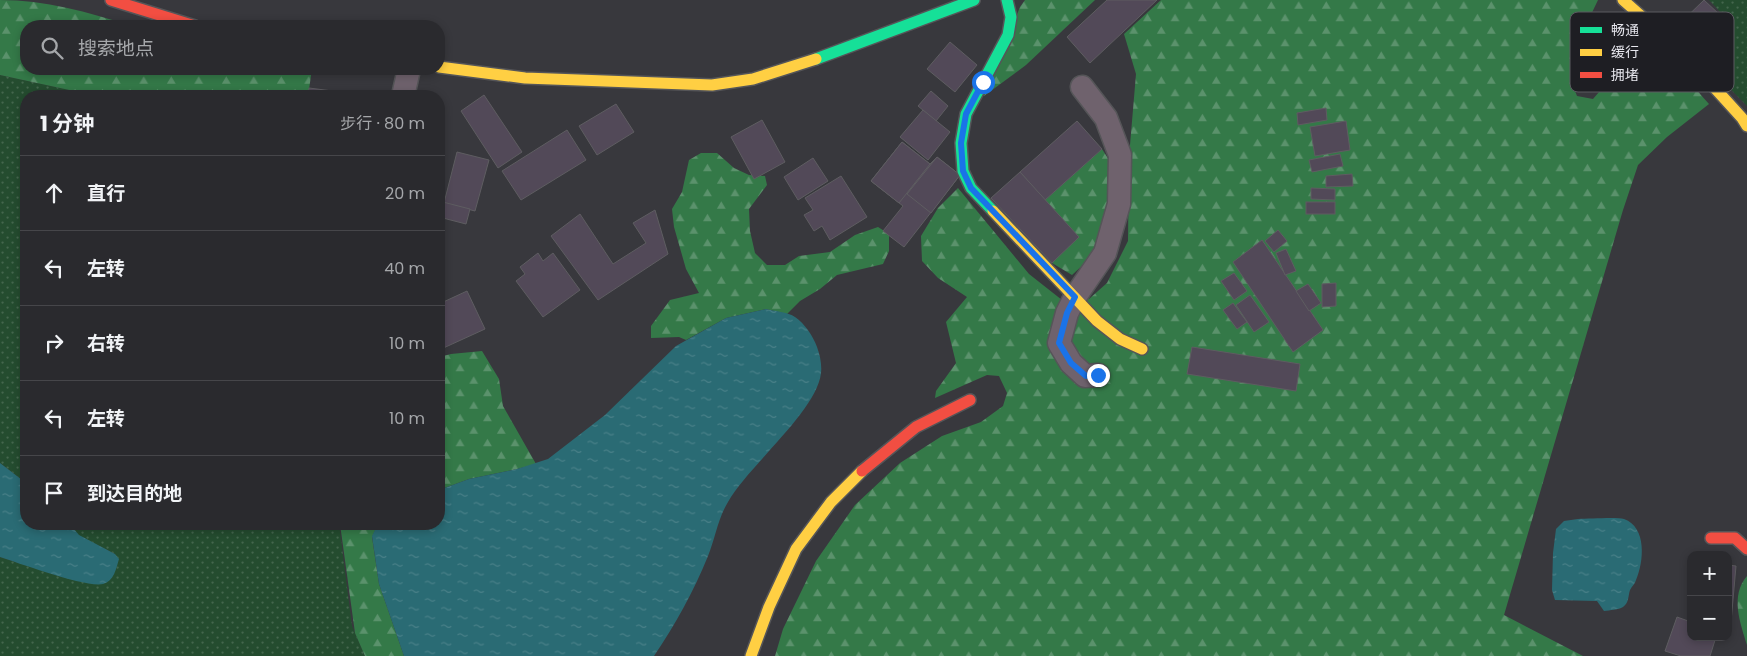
<!DOCTYPE html>
<html lang="zh">
<head>
<meta charset="utf-8">
<style>
	:root { --surface:#2a2a2e; --page:#323236; --text:#f1f3f6; --muted:#a5a7aa; --line:#46464a }
	body { margin:0; font-family:Poppins,"Noto Sans SC",sans-serif; background:var(--page); color:var(--text) }
	.controls { position:absolute; right:15px; bottom:15px; display:grid; overflow:hidden; border-radius:10px; box-shadow:0 2px 8px #0003 }
	.controls button { width:45px; height:45px; display:grid; place-items:center; padding:0; border:0; border-bottom:1px solid var(--line); background:var(--surface); color:var(--text); font:25px sans-serif }
	.stop { position:absolute; width:15px; height:15px; margin:-11px; border:4px solid #1a73e8; border-radius:50%; background:#fff }
	.stop.end { background:#1a73e8; border-color:#fff; box-shadow:0 1px 5px #0008 }
	.list { margin:0; padding:0; list-style:none }
	h2 { display:flex; justify-content:space-between; align-items:center; height:65px; margin:0; padding:0 20px; font-size:21px }
	h2 small { font-size:16px; font-weight:400; color:var(--muted) }
	.list li { display:grid; grid-template-columns:32px 1fr auto; gap:15px; align-items:center; box-sizing:border-box; height:75px; padding:0 20px; border-top:1px solid var(--line) }
	.list b { display:block; font-size:19px; white-space:nowrap }
	.list em { font-size:16px; font-style:normal; color:var(--muted) }
	.icon { flex:none; width:28px; height:28px; fill:none; stroke:currentColor; stroke-width:2; stroke-linecap:round; stroke-linejoin:round }
	.map { position:relative; flex:none; width:1747px; height:656px; overflow:hidden }
	.search { position:absolute; background:var(--surface); box-shadow:0 2px 8px #0003; left:20px; top:20px; width:425px; height:55px; display:flex; align-items:center; gap:12px; box-sizing:border-box; padding:0 18px; border-radius:20px; color:var(--muted); font-size:19px }
	.panel { position:absolute; background:var(--surface); box-shadow:0 2px 8px #0003; left:20px; top:90px; width:425px; height:440px; border-radius:20px }
	.map>svg:first-child { display:block }
	.grass { fill:url(#grass-dots) }
	.forest { fill:url(#forest-firs) }
	.water { fill:url(#water-ripples) }
	.building { fill:#524958; stroke:#5e5d61 }
	.lines { fill:none; stroke-linecap:round; stroke-linejoin:round }
	.street-casing { stroke:#555558; stroke-width:25 }
	.fast-casing { stroke:#555558; stroke-width:14 }
	.slow-casing { stroke:#555558; stroke-width:14 }
	.jam-casing { stroke:#555558; stroke-width:14 }
	.street { stroke:#6f626d; stroke-width:22 }
	.fast { stroke:#16e098; stroke-width:11 }
	.slow { stroke:#ffcf43; stroke-width:11 }
	.jam { stroke:#f24e42; stroke-width:11 }
	.route { stroke:#1a73e8; stroke-width:6 }
	.key { fill:#1e1e23; stroke:#5a5a60; stroke-width:1 }
	.key-label { font-size:14px; fill:#e7e7ee }
</style>
</head>
<body>
<div class="map">
<svg width="1747" height="656" viewBox="0 0 1747 656">
	<defs>
		<pattern id="grass-dots" width="8" height="8" patternUnits="userSpaceOnUse" patternTransform="scale(1.25)"><rect width="8" height="8" fill="#244c2f"/><path d="M2 2h.1M6 6h.1" fill="none" stroke="#44664d" stroke-width="1.8" stroke-linecap="round"/></pattern>
		<pattern id="forest-firs" width="22" height="20" patternUnits="userSpaceOnUse" patternTransform="scale(1.25)"><rect width="22" height="20" fill="#347948"/><path d="M5 1l3.5 6h-7zM16 11l3.5 6h-7z" fill="#5b926c"/></pattern>
		<pattern id="water-ripples" width="26" height="14" patternUnits="userSpaceOnUse" patternTransform="scale(1.25)"><rect width="26" height="14" fill="#2a6b74"/><path d="M2 4q2-2 4 0t4 0M15 11q2-2 4 0t4 0" fill="none" stroke="#498088"/></pattern>
	</defs>
	<rect width="100%" height="100%" fill="#38383d"/>
	<!-- grass -->
	<g class="grass">
		<polygon points="1709,0 1747,0 1747,106 1689,47 1723,15"/>
		<polygon points="0,75 97,96 26,96 26,483 0,463"/>
		<polygon points="75,524 339,524 352,626 365,656 0,656 0,557 62,577 96,584 115,554 78,535 74,529"/>
	</g>
	<!-- forest -->
	<g class="forest">
		<path d="M0 0C45 0 88 12 131 26H26V69H312L308 96H97L0 75Z"/>
		<polygon points="1025,0 1095,0 1026,65 984,96 1020,7"/>
		<path d="M1161 0H1598L1586 25 1573 86 1577 96 1593 99 1606 84 1611 58 1610 32 1614 25C1653 41 1682 73 1709 104L1667 137 1638 165 1623 210 1504 615 1583 656H775L783 629 816 561 855 505 900 463 942 436 981 422 1003 406 1007 393 999 376 987 375 935 398 936 391 956 363 946 322 967 297 938 278 922 261 921 236 938 208 958 188 1029 274 1062 300 1089 299 1107 283 1128 241 1129 157 1136 74 1124 34Z"/>
		<polygon points="1102,149 1109,160 1113,183 1095,249 1085,263 1072,275 1052,263 1045,200"/>
		<polygon points="701,153 717,153 734,168 749,175 765,176 767,185 749,209 750,231 755,253 767,265 785,265 799,256 830,252 855,235 878,227 889,234 889,251 883,264 837,275 820,289 800,301 787,314 766,309 726,318 686,340 679,337 651,338 651,326 670,300 699,293 686,269 674,227 672,209 682,192 689,160"/>
		<polygon points="482,351 499,379 503,406 536,464 517,469 469,479 439,490 439,357 451,354"/>
		<polygon points="340,524 378,524 372,537 379,584 404,656 365,656 355,633"/>
		<path d="M1747 576V645C1740 622 1730 596 1747 576Z"/>
	</g>
	<!-- water -->
	<g class="water">
		<path d="M766 309C774 311 788 312 795 317 805 324 813 336 817 347 820 355 822 365 821 373 817 411 748 466 728 502 718 518 715 539 708 556 694 591 675 625 654 656H404L379 584 372 536 378 524H439V490L469 479 517 469 548 459 605 415 676 346 726 318Z"/>
		<path d="M0 463 26 483V524H75L74 529 79 535 115 554 119 559C116 569 114 581 103 584 86 588 19 563 0 557Z"/>
		<path d="M1578 519C1589 519 1616 517 1624 519 1647 527 1644 562 1636 580 1635 584 1632 586 1630 590 1628 596 1629 603 1623 607 1618 610 1610 610 1604 611L1597 601 1555 600 1552 590 1553 553 1556 529 1564 521Z"/>
	</g>
	<!-- building -->
	<g class="building">
		<polygon points="1107,0 1157,0 1090,63 1067,37"/>
		<polygon points="1704,0 1720,15 1686,49 1670,33"/>
		<polygon points="950,42 977,65 955,92 927,69"/>
		<polygon points="309,88 356,94 356,96 308,96"/>
		<polygon points="931,91 948,106 936,121 918,106"/>
		<polygon points="484,95 522,152 498,168 461,111"/>
		<polygon points="616,104 634,132 597,155 579,126"/>
		<polygon points="1326,108 1327,120 1298,125 1297,113"/>
		<polygon points="923,110 950,132 928,160 900,137"/>
		<polygon points="762,120 785,162 754,179 731,137"/>
		<polygon points="1077,121 1102,149 1045,200 1020,172"/>
		<polygon points="1346,121 1350,150 1315,156 1310,127"/>
		<polygon points="567,130 586,160 521,200 502,171"/>
		<polygon points="902,142 930,164 937,157 960,175 904,247 883,231 903,206 871,181"/>
		<polygon points="902,142 930,164 899,203 871,181"/>
		<polygon points="457,152 489,160 475,211 444,203"/>
		<polygon points="1340,154 1343,166 1312,172 1309,160"/>
		<polygon points="937,157 960,175 931,213 907,194"/>
		<polygon points="813,158 828,181 798,200 784,177"/>
		<polygon points="1020,172 1079,237 1052,263 991,198"/>
		<polygon points="1352,174 1353,186 1326,187 1326,176"/>
		<polygon points="841,176 867,217 830,240 822,226 814,231 804,215 813,210 805,198"/>
		<polygon points="1311,188 1335,189 1335,200 1311,199"/>
		<polygon points="439,201 470,209 466,224 439,217"/>
		<rect x="1306" y="202" width="29" height="12"/>
		<polygon points="655,210 668,254 598,300 551,236 580,214 613,264 646,243 633,223"/>
		<polygon points="1278,230 1287,241 1274,252 1265,241"/>
		<polygon points="1262,240 1323,330 1293,352 1233,262"/>
		<polygon points="1286,249 1296,271 1285,275 1276,253"/>
		<polygon points="538,253 543,261 553,253 580,290 543,317 516,281 525,274 520,267"/>
		<polygon points="1234,273 1247,291 1234,300 1221,281"/>
		<polygon points="1336,283 1336,306 1322,307 1322,284"/>
		<polygon points="1308,284 1321,303 1309,311 1296,291"/>
		<polygon points="467,291 485,329 439,350 439,304"/>
		<polygon points="1250,295 1269,322 1254,332 1236,305"/>
		<polygon points="1233,303 1247,322 1237,329 1223,310"/>
		<polygon points="1192,347 1300,364 1296,391 1187,374"/>
		<polygon points="1728,565 1736,566 1731,622 1728,622"/>
		<polygon points="1677,617 1691,622 1691,637 1716,637 1710,656 1681,656 1665,651"/>
	</g>
	<g class="lines">
		<!-- street casing -->
		<g class="street-casing">
			<g id="street">
				<polyline points="1082,87 1106,118 1120,155 1119,204 1105,253 1075,297 1067,313 1059,343 1071,363 1085,376 1098,375"/>
				<polyline points="403,96 409,69"/>
			</g>
		</g>
		<!-- fast casing -->
		<g class="fast-casing">
			<g id="fast">
				<polyline points="816,59 974,0"/>
				<polyline points="993,211 971,188 963,171 961,143 966,114 1008,35 1011,17 1007,0"/>
			</g>
		</g>
		<!-- slow casing -->
		<g class="slow-casing">
			<g id="slow">
				<polyline points="1623,0 1683,53 1742,118 1747,126"/>
				<polyline points="439,67 525,78 712,85 753,79 816,59"/>
				<polyline points="993,211 1097,321 1120,339 1142,349"/>
				<polyline points="751,656 769,607 796,549 831,502 862,471"/>
			</g>
		</g>
		<!-- jam casing -->
		<g class="jam-casing">
			<g id="jam">
				<polyline points="111,0 195,26"/>
				<polyline points="862,471 916,427 970,400"/>
				<polyline points="1711,538 1735,538 1747,549"/>
			</g>
		</g>
		<!-- street -->
		<use href="#street" class="street"/>
		<!-- fast -->
		<use href="#fast" class="fast"/>
		<!-- slow -->
		<use href="#slow" class="slow"/>
		<!-- jam -->
		<use href="#jam" class="jam"/>
	</g>
	<g class="lines">
		<!-- route -->
		<polyline class="route" points="983,82 966,114 961,143 963,171 971,188 1075,297 1067,313 1059,343 1071,363 1086,376 1098,375"/>
	</g>
	<!-- legend -->
	<rect x="1570" y="12" width="164" height="80" rx="8" class="key"/>
	<rect x="1580" y="27" width="22" height="6" fill="#16e098"/>
	<rect x="1580" y="49" width="22" height="7" fill="#ffcf43"/>
	<rect x="1580" y="72" width="22" height="6" fill="#f24e42"/>
	<g class="key-label">
		<text x="1611" y="35">畅通</text>
		<text x="1611" y="57">缓行</text>
		<text x="1611" y="80">拥堵</text>
	</g>
</svg>
<div class="controls">
<button>+</button>
<button>−</button>
</div>
<div class="stop" style="left:983px;top:82px"></div>
<div class="stop end" style="left:1098px;top:375px"></div>
<div class="search"><svg class="icon" aria-label="search" viewBox="0 0 24 24"><circle cx="10" cy="10" r="6"/><path d="M15 15l6 6"/></svg>搜索地点</div>
<section class="panel">
<h2>1 分钟<small>步行 · 80 m</small></h2>
<ul class="list">
<li><svg class="icon" aria-label="ahead" viewBox="0 0 24 24"><path d="M12 20V5M6 11l6-6 6 6"/></svg><div><b>直行</b></div><em>20 m</em></li>
<li><svg class="icon" aria-label="left" viewBox="0 0 24 24"><path d="M17 20v-9H6M10 6l-5 5 5 5"/></svg><div><b>左转</b></div><em>40 m</em></li>
<li><svg class="icon" aria-label="right" viewBox="0 0 24 24"><path d="M7 20v-9h11M14 6l5 5-5 5"/></svg><div><b>右转</b></div><em>10 m</em></li>
<li><svg class="icon" aria-label="left" viewBox="0 0 24 24"><path d="M17 20v-9H6M10 6l-5 5 5 5"/></svg><div><b>左转</b></div><em>10 m</em></li>
<li><svg class="icon" aria-label="arrive" viewBox="0 0 24 24"><path d="M6 21V4h12l-3 4 3 4H6"/></svg><div><b>到达目的地</b></div></li>
</ul>
</section>
</div>
</body>
</html>
